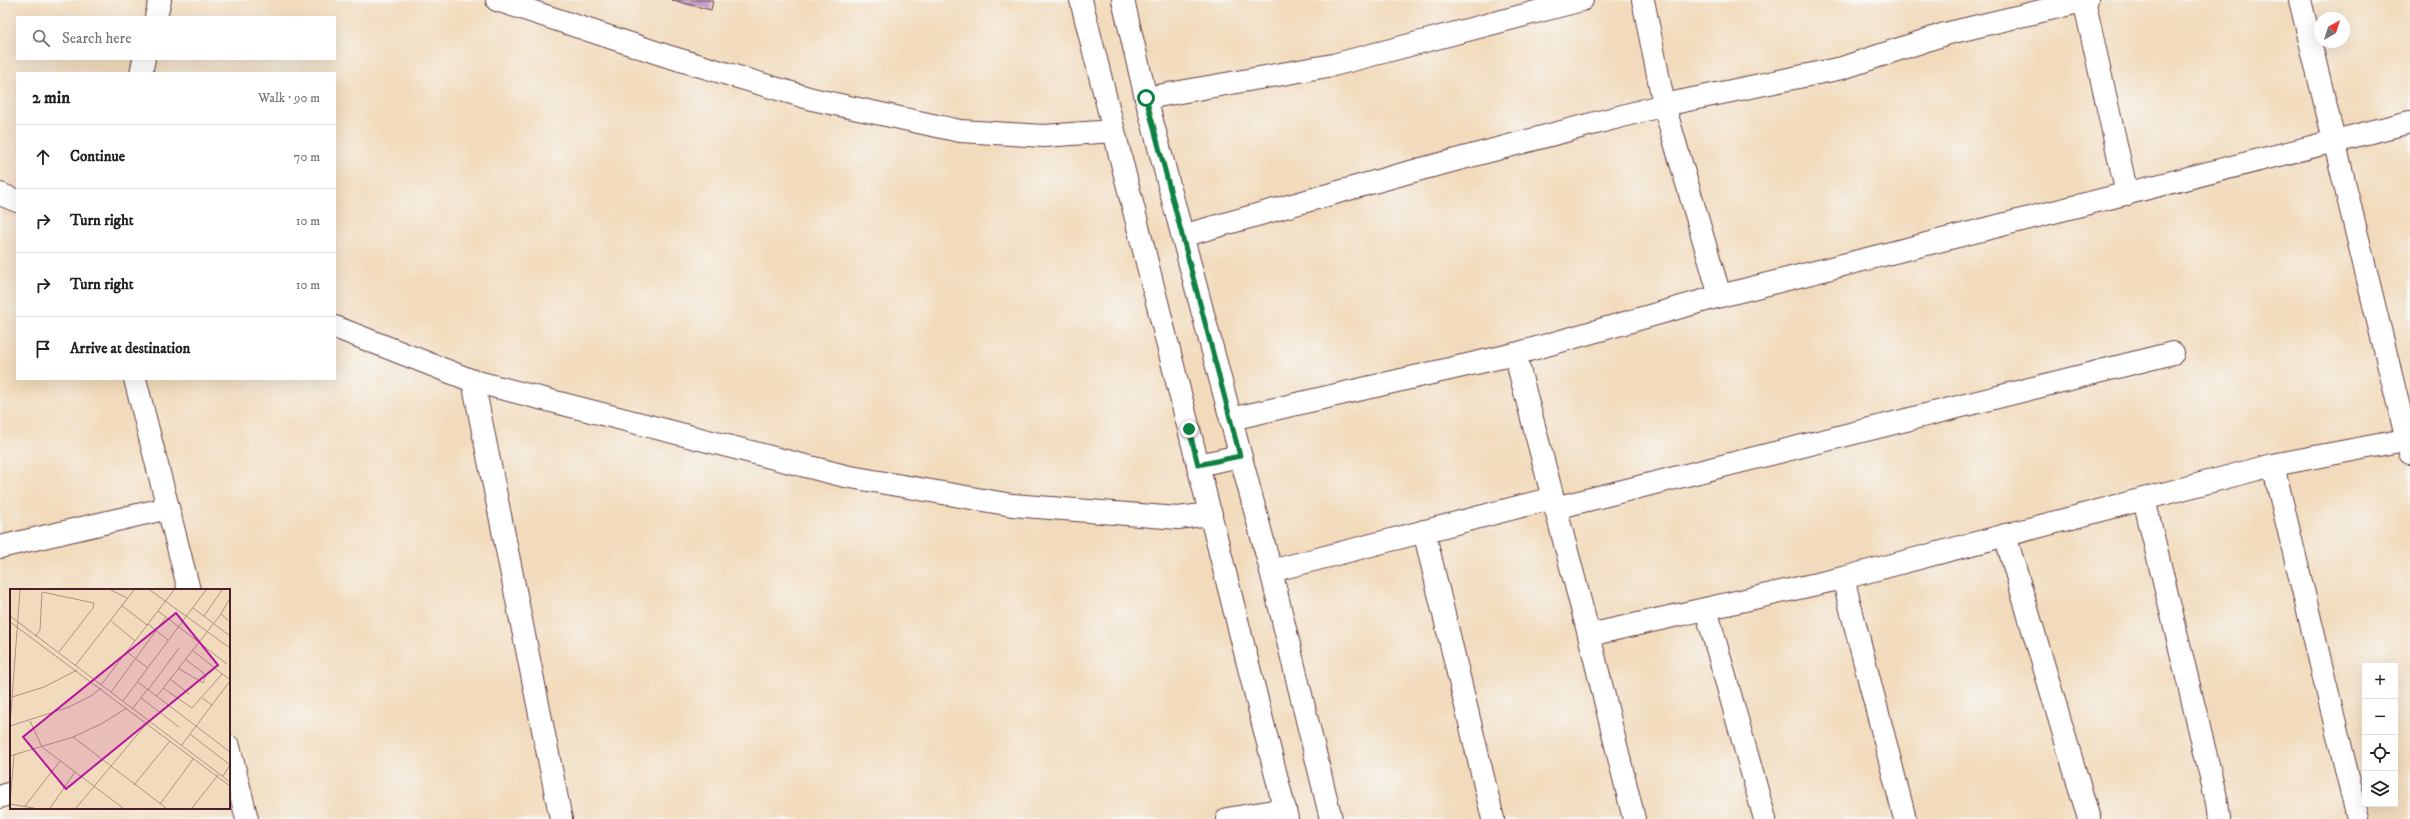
<!DOCTYPE html>
<html lang="en">
<head>
<meta charset="utf-8">
<style>
	:root { --surface:#fff; --page:#f6f6f6; --text:#202124; --muted:#757577; --line:#e0e0e0 }
	body { margin:0; font-family:"IM FELL DW Pica",serif; background:var(--page); color:var(--text) }
	.controls { position:absolute; right:12px; bottom:12px; display:grid; overflow:hidden; border-radius:0px; box-shadow:0 4px 16px #0002 }
	.controls button { width:36px; height:36px; display:grid; place-items:center; padding:0; border:0; border-bottom:1px solid var(--line); background:var(--surface); color:var(--text); font:20px sans-serif }
	.compass { position:absolute; left:2314px; top:12px; width:36px; height:36px; border-radius:50%; background:var(--surface); box-shadow:0 4px 16px #0002; rotate:39deg }
	.stop { position:absolute; width:12px; height:12px; margin:-9px; border:3px solid #0b8043; border-radius:50%; background:#fff }
	.stop.end { background:#0b8043; border-color:#fff; box-shadow:0 1px 4px #0008 }
	.list { margin:0; padding:0; list-style:none }
	h2 { display:flex; justify-content:space-between; align-items:center; height:52px; margin:0; padding:0 16px; font-size:17px }
	h2 small { font-size:13px; font-weight:400; color:var(--muted) }
	.list li { display:grid; grid-template-columns:26px 1fr auto; gap:12px; align-items:center; box-sizing:border-box; height:64px; padding:0 16px; border-top:1px solid var(--line) }
	.list b { display:block; font-size:15px; white-space:nowrap }
	.list em { font-size:13px; font-style:normal; color:var(--muted) }
	.icon { flex:none; width:22px; height:22px; fill:none; stroke:currentColor; stroke-width:2; stroke-linecap:round; stroke-linejoin:round }
	.map { position:relative; flex:none; width:2410px; height:819px; overflow:hidden }
	.search { position:absolute; background:var(--surface); box-shadow:0 4px 16px #0002; left:16px; top:16px; width:320px; height:44px; display:flex; align-items:center; gap:10px; box-sizing:border-box; padding:0 14px; border-radius:0px; color:var(--muted); font-size:15px }
	.panel { position:absolute; background:var(--surface); box-shadow:0 4px 16px #0002; left:16px; top:72px; width:320px; height:308px; border-radius:0px }
	.map>svg:first-child { display:block }
	.building { fill:#c196ca }
	.lines { fill:none; stroke-linecap:round; stroke-linejoin:round }
	.minor-casing { stroke:#633b41; stroke-width:24 }
	.tertiary-casing { stroke:#633b41; stroke-width:24 }
	.minor { stroke:#fff; stroke-width:22 }
	.tertiary { stroke:#fff; stroke-width:22 }
	.route { stroke:#0b8043; stroke-width:5 }
	.inset-road { fill:none; stroke:#af9082; stroke-width:1 }
	.view { fill:#b5179e; fill-opacity:0.15; stroke:#b5179e; stroke-width:2 }
	.inset-edge { fill:none; stroke:#4a1f2b; stroke-width:2 }
</style>
</head>
<body>
<div class="map">
<svg width="2410" height="819" viewBox="0 0 2410 819">
	<rect width="100%" height="100%" fill="#f6f6f2"/>
	<filter id="ink" filterUnits="userSpaceOnUse"><feTurbulence type="fractalNoise" baseFrequency=".025" numOctaves="2"/><feDisplacementMap in="SourceGraphic" scale="8" xChannelSelector="R" yChannelSelector="G"/><feConvolveMatrix kernelMatrix="1 2 1 2 8 2 1 2 1" color-interpolation-filters="sRGB"/></filter>
	<filter id="wash" filterUnits="userSpaceOnUse"><feTurbulence type="fractalNoise" baseFrequency=".012" numOctaves="4" result="noise"/><feDisplacementMap in="SourceGraphic" scale="16" xChannelSelector="R" yChannelSelector="G"/><feGaussianBlur stdDeviation="0.9" result="paint"/><feColorMatrix in="noise" values="0 0 0 0 0 0 0 0 0 0 0 0 0 0 0 0 0 1.4 0 .05"/><feComposite in="paint" operator="in"/></filter>
	<g filter="url(#wash)">
		<rect width="100%" height="100%" fill="#f2dbbc"/>
		<g id="blocks">
			<!-- building -->
			<polygon class="building" points="672,0 713,0 711,10"/>
		</g>
	</g>
	<g filter="url(#ink)">
		<use href="#blocks" fill-opacity="0" stroke="#633b41" stroke-width="1"/>
		<g class="lines">
			<!-- minor casing -->
			<g class="minor-casing">
				<g id="minor">
					<polyline points="497,0 667,56 812,99 960,131 1044,136 1113,131"/>
					<polyline points="1643,0 1664,105 1720,296"/>
					<polyline points="2084,0 2127,194"/>
					<polyline points="2300,0 2410,453"/>
					<polyline points="156,17 160,0"/>
					<polyline points="141,73 144,59"/>
					<polyline points="1146,98 1333,65 1582,0"/>
					<polyline points="0,194 17,201"/>
					<polyline points="1182,236 1406,173 1664,105 1842,68 1945,34 2087,0"/>
					<polyline points="335,327 473,381 845,476 1012,505 1178,518 1211,514"/>
					<polyline points="1515,354 1589,635 1634,819"/>
					<polyline points="135,379 189,590"/>
					<polyline points="473,381 561,819"/>
					<polyline points="1231,419 1515,354 1720,296 2410,122"/>
					<polyline points="1198,465 1240,456"/>
					<polyline points="2273,465 2358,819"/>
					<polyline points="2144,499 2217,802 2219,819"/>
					<polyline points="1555,508 2173,353"/>
					<polyline points="1424,531 1493,819"/>
					<polyline points="2005,535 2089,819"/>
					<polyline points="0,547 168,508"/>
					<polyline points="1271,571 1553,498"/>
					<polyline points="1843,578 1905,819"/>
					<polyline points="1706,609 1765,819"/>
					<polyline points="1589,635 1843,578 2273,465 2410,439"/>
					<polyline points="229,747 247,819"/>
					<polyline points="0,797 11,793"/>
					<polyline points="1227,819 1285,809"/>
				</g>
			</g>
			<!-- tertiary casing -->
			<g class="tertiary-casing">
				<g id="tertiary">
					<polyline points="1081,0 1287,819"/>
					<polyline points="1123,0 1146,98 1271,571 1331,819"/>
				</g>
			</g>
			<!-- minor -->
			<use href="#minor" class="minor"/>
			<!-- tertiary -->
			<use href="#tertiary" class="tertiary"/>
		</g>
	</g>
	<g class="lines" filter="url(#ink)">
		<!-- route -->
		<polyline class="route" points="1146,98 1240,456 1198,465 1189,429"/>
	</g>
	<!-- overview -->
	<g transform="translate(10 589)">
		<rect width="220" height="220" fill="#f2dbbc"/>
		<path class="inset-road" d="M101 1 117 9M140 1 220 59M111 16 137 36M183 19 220 47M211 25 220 33M0 27 220 193M194 27 212 1M156 28 217 75M100 31 125 52M0 33 220 197M138 35 158 51M25 48 30 41 32 3 84 14 83 19 49 63M182 61 220 91M117 63 138 79M65 77 124 1M168 79 193 94 196 86 175 70M160 90 179 105M128 93 220 163M91 96 164 1M153 99 182 119 212 85M138 101 169 59M101 103 156 28 148 22M147 107 211 25 220 9M2 108 34 98 67 81M131 109 169 138M192 109 202 116M113 112 196 1M123 119 138 100M20 132 32 158 113 219M0 137 10 1M0 137 59 118 81 107 91 99M180 145 220 176M63 148 156 219M171 157 220 92M0 167 63 148 91 135 117 119M213 187 220 176M124 196 160 152M0 214 4 166M0 215 24 219M150 215 184 169M15 217 50 172M40 219 65 183M66 219 137 134M182 219 208 186"/>
		<path class="view" d="M166 24 208 76 56 200 13 148Z"/>
		<rect width="220" height="220" class="inset-edge"/>
	</g>
</svg>
<div class="controls">
<button>+</button>
<button>−</button>
<button><svg class="icon" aria-label="locate" viewBox="0 0 24 24"><circle cx="12" cy="12" r="6"/><path d="M12 2v4M12 18v4M2 12h4M18 12h4"/></svg></button>
<button><svg class="icon" aria-label="layers" viewBox="0 0 24 24"><path d="M12 4l9 5-9 5-9-5zM3 14l9 5 9-5"/></svg></button>
</div>
<svg class="compass" viewBox="-18 -18 36 36"><path d="M0-13l5 13h-10z" fill="#e53935"/><path d="M0 13l5-13h-10z" fill="#757577"/></svg>
<div class="stop" style="left:1146px;top:98px"></div>
<div class="stop end" style="left:1189px;top:429px"></div>
<div class="search"><svg class="icon" aria-label="search" viewBox="0 0 24 24"><circle cx="10" cy="10" r="6"/><path d="M15 15l6 6"/></svg>Search here</div>
<section class="panel">
<h2>2 min<small>Walk · 90 m</small></h2>
<ul class="list">
<li><svg class="icon" aria-label="ahead" viewBox="0 0 24 24"><path d="M12 20V5M6 11l6-6 6 6"/></svg><div><b>Continue</b></div><em>70 m</em></li>
<li><svg class="icon" aria-label="right" viewBox="0 0 24 24"><path d="M7 20v-9h11M14 6l5 5-5 5"/></svg><div><b>Turn right</b></div><em>10 m</em></li>
<li><svg class="icon" aria-label="right" viewBox="0 0 24 24"><path d="M7 20v-9h11M14 6l5 5-5 5"/></svg><div><b>Turn right</b></div><em>10 m</em></li>
<li><svg class="icon" aria-label="arrive" viewBox="0 0 24 24"><path d="M6 21V4h12l-3 4 3 4H6"/></svg><div><b>Arrive at destination</b></div></li>
</ul>
</section>
</div>
</body>
</html>
